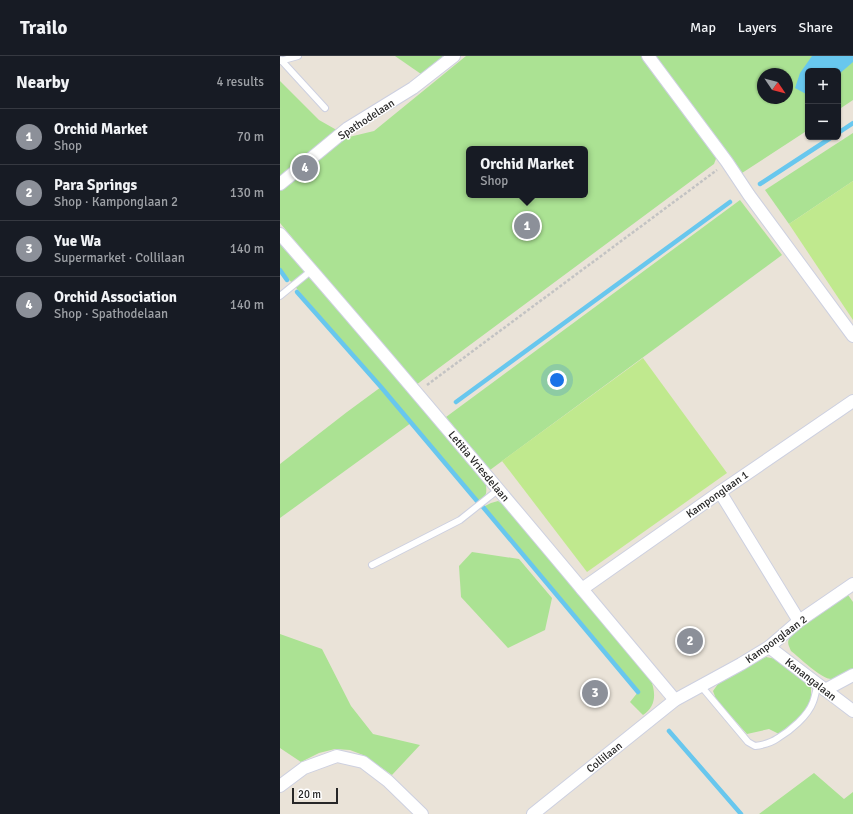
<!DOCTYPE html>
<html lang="en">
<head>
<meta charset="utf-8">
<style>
	:root { --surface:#171b24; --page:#242831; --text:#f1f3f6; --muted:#9ea1a6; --line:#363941; --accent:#8c9099 }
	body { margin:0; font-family:Signika,sans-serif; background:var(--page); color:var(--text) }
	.controls { position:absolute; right:12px; top:12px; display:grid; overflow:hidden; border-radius:6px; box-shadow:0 1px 3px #0004 }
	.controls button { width:36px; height:36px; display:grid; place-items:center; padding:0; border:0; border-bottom:1px solid var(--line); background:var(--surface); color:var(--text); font:20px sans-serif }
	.compass { position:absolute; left:477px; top:12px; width:36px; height:36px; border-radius:50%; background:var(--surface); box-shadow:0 1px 3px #0004; rotate:125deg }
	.scale { position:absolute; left:12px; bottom:10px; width:46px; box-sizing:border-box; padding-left:4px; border:2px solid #272727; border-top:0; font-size:11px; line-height:14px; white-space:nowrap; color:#272727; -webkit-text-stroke:3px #fff; paint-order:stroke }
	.you { position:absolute; left:277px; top:324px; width:14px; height:14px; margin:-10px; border:3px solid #fff; border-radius:50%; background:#1a73e8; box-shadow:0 0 0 6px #1a73e833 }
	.badge { display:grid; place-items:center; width:26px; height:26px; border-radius:50%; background:var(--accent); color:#fff; font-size:13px; font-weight:700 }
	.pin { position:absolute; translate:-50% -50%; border:2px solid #fff; box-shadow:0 1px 4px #0006 }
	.popup { position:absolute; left:186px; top:90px; width:122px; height:52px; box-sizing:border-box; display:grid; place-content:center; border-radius:6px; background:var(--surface); filter:drop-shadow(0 1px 3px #0005); font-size:13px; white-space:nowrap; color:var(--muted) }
	.popup b { font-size:15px; color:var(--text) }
	.popup::after { content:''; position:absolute; left:50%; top:100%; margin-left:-8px; border:8px solid transparent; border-top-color:var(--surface) }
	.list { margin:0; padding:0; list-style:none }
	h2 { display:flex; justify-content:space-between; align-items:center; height:52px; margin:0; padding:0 16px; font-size:17px }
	h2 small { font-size:13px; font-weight:400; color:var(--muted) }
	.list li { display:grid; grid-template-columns:26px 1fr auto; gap:12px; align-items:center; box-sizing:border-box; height:56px; padding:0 16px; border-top:1px solid var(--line) }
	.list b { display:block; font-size:15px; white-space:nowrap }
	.list p { margin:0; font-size:13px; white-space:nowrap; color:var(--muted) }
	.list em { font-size:13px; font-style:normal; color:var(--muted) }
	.map { position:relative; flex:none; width:573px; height:758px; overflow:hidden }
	header { display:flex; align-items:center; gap:24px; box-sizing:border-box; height:56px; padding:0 20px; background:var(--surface); border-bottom:1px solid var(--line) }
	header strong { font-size:19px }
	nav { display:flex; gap:22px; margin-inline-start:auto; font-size:14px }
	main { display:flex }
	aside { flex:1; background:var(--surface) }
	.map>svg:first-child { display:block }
	.green { fill:#abe293; fill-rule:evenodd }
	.pitch { fill:#c0e98e }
	.water { fill:#68c7ee }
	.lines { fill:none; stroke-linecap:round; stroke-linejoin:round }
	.stream { stroke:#68c7ee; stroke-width:4.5 }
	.lane-casing { stroke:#cdd0e0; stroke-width:8 }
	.street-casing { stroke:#cdd0e0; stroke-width:14 }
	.path { stroke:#c3c3c3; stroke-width:2.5; stroke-dasharray:3 2; stroke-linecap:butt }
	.lane { stroke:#fff; stroke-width:6 }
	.street { stroke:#fff; stroke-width:12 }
	.labels { text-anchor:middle; stroke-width:3; stroke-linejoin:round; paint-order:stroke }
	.street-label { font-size:11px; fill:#272727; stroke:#fff }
</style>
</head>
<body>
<header>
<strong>Trailo</strong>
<nav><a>Map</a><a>Layers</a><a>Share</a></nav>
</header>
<main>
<aside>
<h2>Nearby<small>4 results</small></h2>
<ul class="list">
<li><span class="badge">1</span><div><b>Orchid Market</b><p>Shop</p></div><em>70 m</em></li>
<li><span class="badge">2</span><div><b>Para Springs</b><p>Shop · Kamponglaan 2</p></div><em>130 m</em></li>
<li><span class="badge">3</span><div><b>Yue Wa</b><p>Supermarket · Collilaan</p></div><em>140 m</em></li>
<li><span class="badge">4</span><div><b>Orchid Association</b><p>Shop · Spathodelaan</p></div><em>140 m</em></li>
</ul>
</aside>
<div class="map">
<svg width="573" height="758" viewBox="0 0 573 758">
	<rect width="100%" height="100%" fill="#eae3d8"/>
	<!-- green -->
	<g class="green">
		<polygon points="115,0 163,0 141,18"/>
		<path d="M186 0H363L437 100 434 108 136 329 0 167V25L39 64 69 81 94 75ZM189 93H305V139H189Z"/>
		<path d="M374 0H573V44L558 54V15H528V74L462 117ZM483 18H507V42H483Z"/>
		<polygon points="573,77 573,125 509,168 485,134"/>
		<polygon points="460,144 502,199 210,414 166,361"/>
		<path d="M0 188 146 356 206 429C207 439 206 441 197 445L131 367 0 462V408L67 356 101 331 0 213Z"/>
		<path d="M218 445 225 450 371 624C376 638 376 650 363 659L350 646 358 636 203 451 211 447Z"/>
		<polygon points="192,496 239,503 272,542 265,574 228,592 181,541 179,510"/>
		<path d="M568 539 573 546V614C567 617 559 622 553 623 543 625 519 601 511 595 509 590 507 587 509 583 513 572 556 546 568 539Z"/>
		<polygon points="0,578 42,593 71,650 93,678 140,689 112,719 83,699 70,694 55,693 39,697 21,706 0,692"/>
		<polygon points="486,601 496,603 531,631 531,645 523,658 499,678 489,673 467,678 436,643 433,635 438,628 477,605"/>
		<polygon points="534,717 564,743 573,736 573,758 479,758"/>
	</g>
	<!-- pitch -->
	<g class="pitch">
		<polygon points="573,125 573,264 509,168"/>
		<polygon points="363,302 447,417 307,516 222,405"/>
	</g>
	<!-- water -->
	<polygon class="water" points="532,0 573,0 573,6 558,19 558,15 528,15 528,38 526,38 515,32 520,17"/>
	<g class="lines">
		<!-- stream -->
		<g class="stream">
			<polyline points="558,77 573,67"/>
			<polyline points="480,128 552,81"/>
			<polyline points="0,214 7,224"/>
			<polyline points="17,236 101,331 197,445"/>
			<polyline points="176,346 450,146"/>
			<polyline points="203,451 358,636"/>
			<polyline points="389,675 461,758"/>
		</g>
		<!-- lane casing -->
		<g class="lane-casing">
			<g id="lane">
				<polyline points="1,4 45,52"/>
				<polyline points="0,5 18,0"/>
				<polyline points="0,240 32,214"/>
				<polyline points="92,509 180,464 219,433"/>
				<path d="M421 630 468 686 475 690C483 689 491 687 498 682 510 675 528 660 533 646 535 641 536 634 538 628"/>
			</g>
		</g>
		<!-- street casing -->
		<g class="street-casing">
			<g id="street">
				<polyline points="368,0 447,106 469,139 573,280"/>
				<polyline points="0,128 68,72 133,32 174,0"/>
				<path d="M0 178C134 331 264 488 395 644"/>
				<polyline points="440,436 519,565"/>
				<polyline points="302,533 440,436 573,345"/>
				<polyline points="489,591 573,655"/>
				<polyline points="545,634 573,619"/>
				<polyline points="0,730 24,712 57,700 83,706 108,725 142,758"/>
				<polyline points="253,758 395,644 461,608 489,591 519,565 573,528"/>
			</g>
		</g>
		<!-- path -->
		<polyline class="path" points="147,329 437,114"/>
		<!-- lane -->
		<use href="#lane" class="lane"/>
		<!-- street -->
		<use href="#street" class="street"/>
	</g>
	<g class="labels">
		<!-- street labels -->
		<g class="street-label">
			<text transform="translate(86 63) rotate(-33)" y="4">Spathodelaan</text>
			<text transform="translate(199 410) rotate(50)" y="4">Letitia Vriesdelaan</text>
			<text transform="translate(437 438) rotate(-35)" y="4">Kamponglaan 1</text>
			<text transform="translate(496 583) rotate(-36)" y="4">Kamponglaan 2</text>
			<text transform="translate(531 623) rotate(38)" y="4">Kanangalaan</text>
			<text transform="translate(324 701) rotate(-39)" y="4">Collilaan</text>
		</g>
	</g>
</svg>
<div class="controls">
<button>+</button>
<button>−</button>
</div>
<svg class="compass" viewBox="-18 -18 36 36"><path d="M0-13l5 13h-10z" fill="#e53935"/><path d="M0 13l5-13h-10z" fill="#9ea1a6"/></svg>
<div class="scale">20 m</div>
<div class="you"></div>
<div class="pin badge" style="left:247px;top:170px">1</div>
<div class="popup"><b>Orchid Market</b>Shop</div>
<div class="pin badge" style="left:410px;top:585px">2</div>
<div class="pin badge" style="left:315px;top:637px">3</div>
<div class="pin badge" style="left:25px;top:112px">4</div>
</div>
</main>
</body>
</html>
